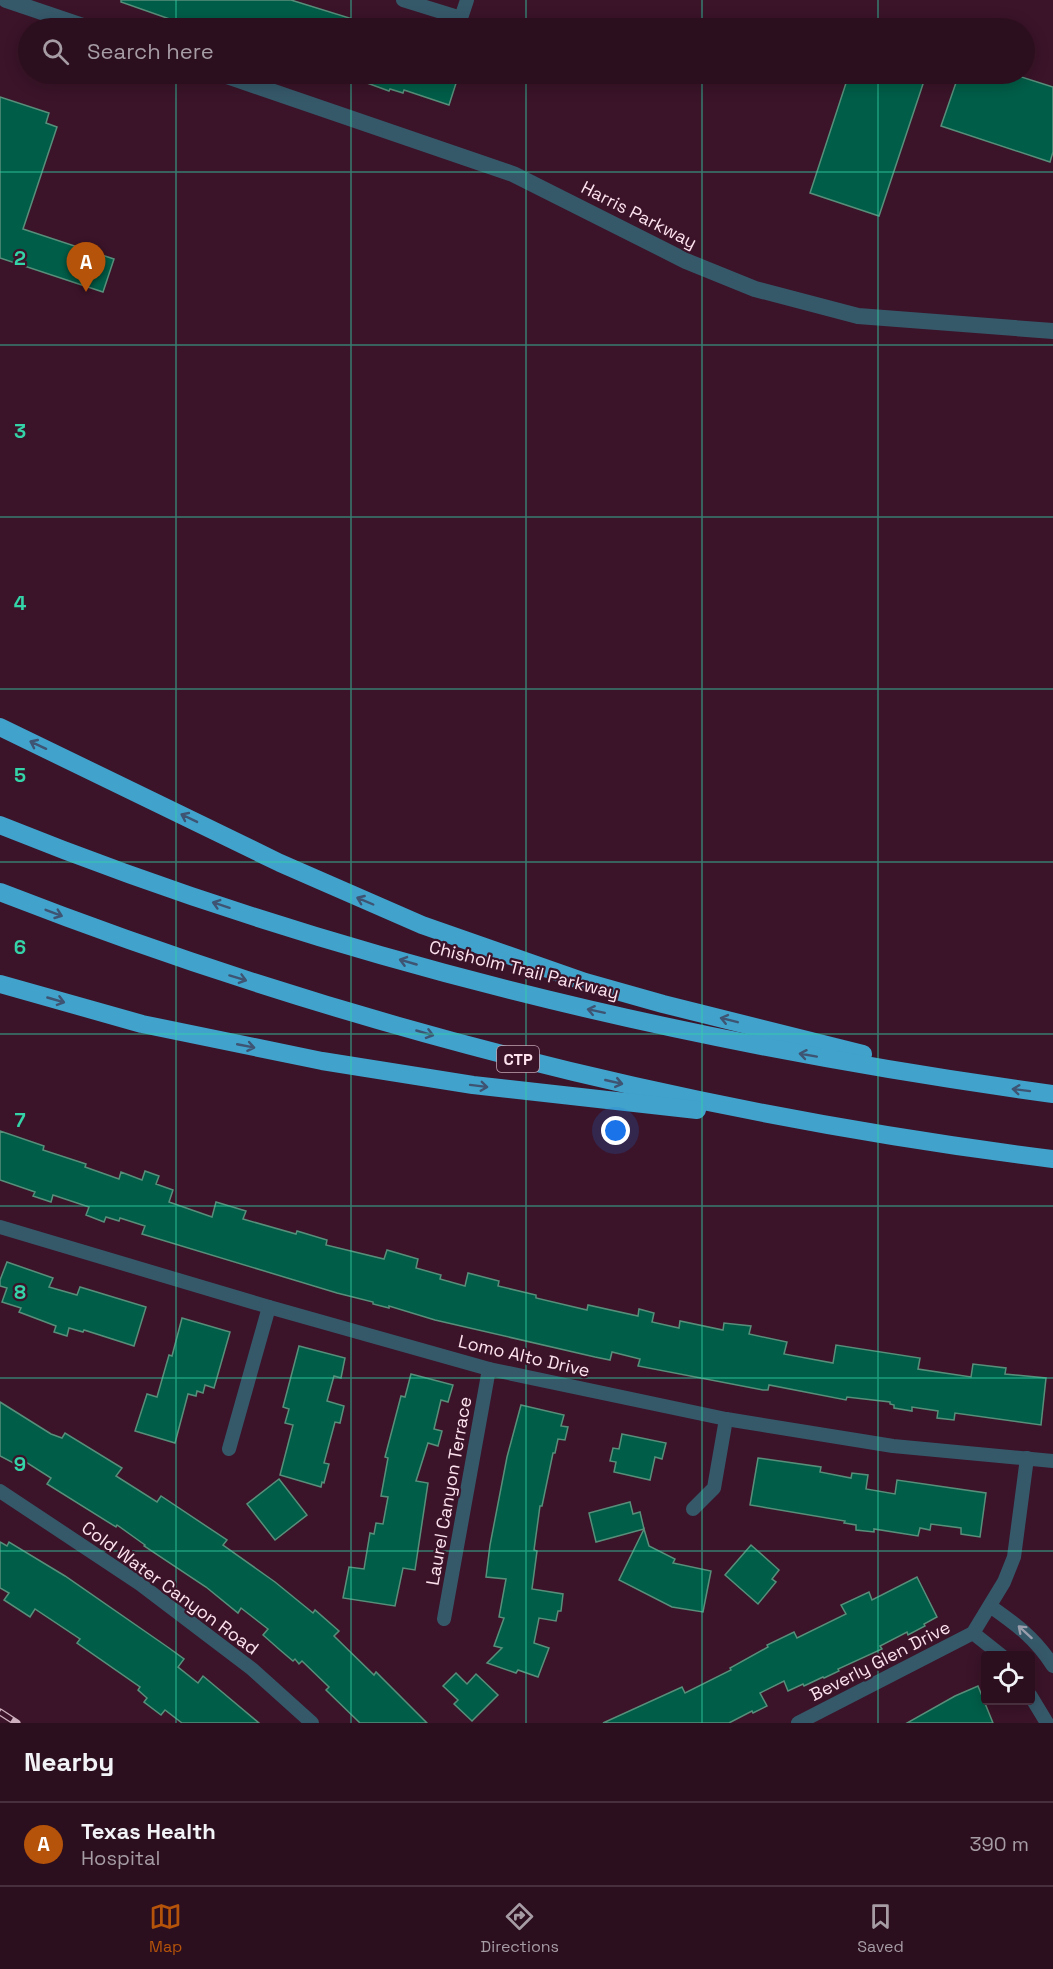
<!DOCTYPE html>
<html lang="en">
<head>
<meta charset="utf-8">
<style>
	:root { --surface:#2c0f1f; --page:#341828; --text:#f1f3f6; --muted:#a69ca4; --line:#482f3d; --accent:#b45309 }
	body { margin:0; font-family:"Space Grotesk",sans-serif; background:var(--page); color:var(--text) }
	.controls { position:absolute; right:18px; bottom:18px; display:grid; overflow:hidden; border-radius:6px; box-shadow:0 3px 15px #0003 }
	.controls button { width:54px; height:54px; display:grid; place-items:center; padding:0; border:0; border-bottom:2px solid var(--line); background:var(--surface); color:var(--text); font:30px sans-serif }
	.you { position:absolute; left:616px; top:1131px; width:21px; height:21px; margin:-15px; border:4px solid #fff; border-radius:50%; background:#1a73e8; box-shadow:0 0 0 9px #1a73e833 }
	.badge { display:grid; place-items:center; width:39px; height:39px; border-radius:50%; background:var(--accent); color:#fff; font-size:20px; font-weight:700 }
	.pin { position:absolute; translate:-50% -50px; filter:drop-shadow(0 2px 3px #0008) }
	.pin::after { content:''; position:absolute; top:32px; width:21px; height:18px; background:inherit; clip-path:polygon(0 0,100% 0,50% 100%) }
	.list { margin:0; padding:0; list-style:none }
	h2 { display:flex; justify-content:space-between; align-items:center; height:78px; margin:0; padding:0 24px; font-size:26px }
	h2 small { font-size:20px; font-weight:400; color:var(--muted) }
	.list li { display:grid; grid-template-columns:39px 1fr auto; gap:18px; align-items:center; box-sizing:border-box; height:84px; padding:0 24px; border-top:2px solid var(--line) }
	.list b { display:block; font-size:22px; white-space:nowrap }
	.list p { margin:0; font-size:20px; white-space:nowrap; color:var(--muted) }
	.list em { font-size:20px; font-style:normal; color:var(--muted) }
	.icon { flex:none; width:33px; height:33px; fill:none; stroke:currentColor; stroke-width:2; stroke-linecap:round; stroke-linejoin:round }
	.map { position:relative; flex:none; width:1053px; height:1723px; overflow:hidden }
	.search { position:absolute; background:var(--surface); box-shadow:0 3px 15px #0003; left:18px; right:18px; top:18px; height:66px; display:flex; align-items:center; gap:15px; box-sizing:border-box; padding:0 21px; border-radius:33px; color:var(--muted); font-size:22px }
	.sheet { height:162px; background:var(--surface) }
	nav { display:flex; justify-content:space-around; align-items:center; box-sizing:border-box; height:84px; border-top:2px solid var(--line); background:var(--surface); font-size:16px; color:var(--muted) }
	nav a { display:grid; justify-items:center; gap:3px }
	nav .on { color:var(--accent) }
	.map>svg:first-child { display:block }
	.building { fill:#005e48; stroke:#588f7b; stroke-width:1.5 }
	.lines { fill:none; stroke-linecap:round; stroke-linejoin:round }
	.minor { stroke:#36596a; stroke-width:14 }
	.tertiary { stroke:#36596a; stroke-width:16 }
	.motorway { stroke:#41a2cb; stroke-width:18 }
	.rail-casing { stroke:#cdafbd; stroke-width:7 }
	.rail { stroke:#3b1429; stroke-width:4.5; stroke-dasharray:14; stroke-linecap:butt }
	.oneway { stroke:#3e5472 }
	.oneway2 { stroke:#9a9eac }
	.grid { fill:none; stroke:#34d4a8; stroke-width:1.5; stroke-opacity:0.55 }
	.labels { text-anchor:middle; stroke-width:4.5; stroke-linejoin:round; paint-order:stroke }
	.shield { fill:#3b1429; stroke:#c3a4b3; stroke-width:1.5 }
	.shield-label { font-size:16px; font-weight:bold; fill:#fde2ee }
	.street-label { font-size:18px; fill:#fde2ee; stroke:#3b1429 }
	.grid-label { font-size:20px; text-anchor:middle; font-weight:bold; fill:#34d4a8; stroke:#3b1429; stroke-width:4.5; stroke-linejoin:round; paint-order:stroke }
</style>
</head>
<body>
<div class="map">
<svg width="1053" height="1723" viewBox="0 0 1053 1723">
	<rect width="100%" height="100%" fill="#3b1429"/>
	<!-- building -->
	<g class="building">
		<polygon points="121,0 291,0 372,25 372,28 218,28 186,19 184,24 121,2"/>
		<polygon points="345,74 459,74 449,105 404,90 403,93 390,89 389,91 345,75"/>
		<polygon points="849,74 902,74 924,81 879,216 810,193"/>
		<polygon points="959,74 1012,74 1053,87 1053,152 1050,162 941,126"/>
		<polygon points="0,97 49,113 46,123 57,127 23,229 114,259 103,292 0,258"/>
		<polygon points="0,1131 44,1146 43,1150 86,1164 85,1167 119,1179 121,1172 142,1180 145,1171 159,1176 156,1184 173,1190 169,1202 212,1217 216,1202 246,1211 243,1219 296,1234 297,1231 327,1240 326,1245 384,1259 387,1250 418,1259 416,1268 441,1275 440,1279 465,1286 468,1273 499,1281 498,1286 536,1295 536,1298 587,1310 588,1305 638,1316 639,1309 654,1313 652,1322 679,1328 680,1321 723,1330 724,1323 751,1326 749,1334 787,1342 784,1354 833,1363 836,1345 920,1358 918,1369 971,1377 973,1364 1006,1368 1005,1374 1046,1378 1041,1425 955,1413 954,1420 937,1418 938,1411 912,1407 912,1411 894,1408 894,1405 890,1404 890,1402 847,1397 846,1400 769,1385 768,1390 763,1390 638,1366 640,1359 612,1352 610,1360 595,1357 435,1320 389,1306 389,1308 373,1304 373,1302 337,1293 142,1234 145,1226 120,1218 119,1221 106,1217 104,1222 86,1215 89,1207 53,1195 51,1202 33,1196 35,1192 0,1180"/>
		<polygon points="7,1262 53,1278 49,1287 77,1295 80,1287 146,1307 134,1346 84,1330 83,1332 69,1328 67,1336 54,1332 56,1326 19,1312 21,1308 2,1302 7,1288 0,1286 0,1280"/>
		<polygon points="182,1318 230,1332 214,1388 205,1385 203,1393 197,1391 196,1396 188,1394 175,1443 135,1431 147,1394 157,1397 169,1355 172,1356"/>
		<polygon points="299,1346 345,1358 341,1378 334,1376 327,1401 344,1406 340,1423 335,1422 324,1463 329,1464 324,1483 322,1482 321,1487 280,1475 293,1425 285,1423 289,1409 283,1407"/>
		<polygon points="411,1374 453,1385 448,1402 441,1400 434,1429 442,1431 438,1446 428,1443 416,1481 428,1483 415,1570 403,1568 395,1606 343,1598 349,1567 364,1569 370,1533 374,1534 376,1523 383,1524 388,1497 381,1496 388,1458 385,1457 401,1396 405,1397"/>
		<polygon points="0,1402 51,1434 62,1438 65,1433 122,1468 116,1476 157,1502 161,1496 227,1540 223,1545 275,1582 313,1613 315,1610 339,1631 334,1636 374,1675 376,1672 427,1723 360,1723 326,1690 329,1687 302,1661 299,1664 295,1659 293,1661 280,1650 263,1635 268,1629 241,1608 238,1613 206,1587 144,1546 145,1545 117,1525 116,1527 47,1484 51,1478 26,1462 23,1468 0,1456"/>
		<polygon points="521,1405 564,1415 561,1426 568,1427 565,1440 558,1439 555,1453 553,1453 542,1506 540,1506 534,1550 537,1551 532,1589 563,1594 561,1611 558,1611 556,1621 539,1618 534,1643 549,1648 538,1677 518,1670 516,1673 487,1663 502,1648 494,1646 504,1618 499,1617 506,1579 486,1577 490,1545 507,1457"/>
		<polygon points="622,1434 666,1443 662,1459 655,1457 650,1480 614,1472 616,1462 610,1461 613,1448 619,1449"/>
		<polygon points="758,1458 821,1467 820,1472 851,1478 852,1473 868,1475 866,1489 895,1494 897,1480 986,1493 980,1537 961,1534 961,1528 931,1524 930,1530 920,1528 918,1536 874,1529 874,1532 856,1530 856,1525 844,1523 845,1521 750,1505"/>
		<polygon points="279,1479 307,1515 275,1540 247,1504"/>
		<polygon points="630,1502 633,1514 640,1512 644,1529 596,1542 589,1513"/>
		<polygon points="644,1529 649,1546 675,1559 673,1563 711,1571 703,1612 672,1607 619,1580"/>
		<polygon points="0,1542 7,1546 9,1542 65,1576 169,1648 184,1659 178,1667 198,1683 203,1676 259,1723 182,1723 165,1710 161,1715 144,1702 147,1698 138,1690 140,1687 77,1643 80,1639 35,1609 30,1617 4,1600 9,1593 0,1588"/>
		<polygon points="751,1545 779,1570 772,1579 776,1582 758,1604 725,1575"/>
		<polygon points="917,1577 937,1617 924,1624 925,1626 908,1635 907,1632 880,1646 882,1649 838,1669 839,1671 824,1678 823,1677 804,1686 803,1684 788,1691 784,1681 760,1693 767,1706 753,1713 752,1711 729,1723 603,1723 682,1687 685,1693 731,1670 730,1668 768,1647 767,1645 794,1632 797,1638 846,1614 841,1605 869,1592 872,1600"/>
		<polygon points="456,1673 467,1684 476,1674 498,1695 472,1721 454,1704 458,1700 443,1686"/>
		<polygon points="978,1686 993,1723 907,1723 955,1696"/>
	</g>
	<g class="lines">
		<!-- minor -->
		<g class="minor">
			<polyline points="403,0 461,18 467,0"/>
			<polyline points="0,1227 269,1307 489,1369 726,1419 893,1446 1053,1461"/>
			<polyline points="229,1449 269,1307"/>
			<polyline points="0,1491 140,1584 252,1669 312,1723"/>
			<polyline points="693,1509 714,1488 726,1419"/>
			<path d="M990 1606C1017 1625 1035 1638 1053 1666"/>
			<polyline points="444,1619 489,1369"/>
			<polyline points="973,1633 1002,1656"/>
			<polyline points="1030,1695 1047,1723"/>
			<polyline points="798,1723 973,1633 1004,1582 1014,1557 1027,1458"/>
		</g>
		<!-- tertiary -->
		<g class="tertiary">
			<polyline points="6,0 89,28"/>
			<polyline points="221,74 513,174 686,261 755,289 858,316 1053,331"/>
		</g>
		<!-- motorway -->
		<g class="motorway">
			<polyline points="0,727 280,863 422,925 585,982 663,1004 863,1054"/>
			<path d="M0 825C337 961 694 1045 1053 1094"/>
			<path d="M0 892C339 1024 692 1114 1053 1159"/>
			<polyline points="0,984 142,1024 322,1061 473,1085 697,1110"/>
		</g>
		<!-- rail casing -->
		<g class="rail-casing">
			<polyline id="rail" points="0,1712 17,1723"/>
		</g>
		<!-- rail -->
		<use href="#rail" class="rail"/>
	</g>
	<!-- one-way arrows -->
	<defs><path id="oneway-shaft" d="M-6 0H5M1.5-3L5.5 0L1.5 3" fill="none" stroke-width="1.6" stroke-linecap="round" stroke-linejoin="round" transform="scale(1.5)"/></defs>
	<g class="oneway">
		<use href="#oneway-shaft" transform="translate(38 745) rotate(-155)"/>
		<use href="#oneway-shaft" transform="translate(189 818) rotate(-154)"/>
		<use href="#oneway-shaft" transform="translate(365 901) rotate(-157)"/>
		<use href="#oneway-shaft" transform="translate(221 905) rotate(-162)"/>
		<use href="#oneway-shaft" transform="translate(54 913) rotate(21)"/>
		<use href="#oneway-shaft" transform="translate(408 962) rotate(-164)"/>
		<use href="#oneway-shaft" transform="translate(238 978) rotate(17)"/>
		<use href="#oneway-shaft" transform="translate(56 1000) rotate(16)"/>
		<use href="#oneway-shaft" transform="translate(596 1011) rotate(-168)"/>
		<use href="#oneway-shaft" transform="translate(729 1020) rotate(-166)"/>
		<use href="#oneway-shaft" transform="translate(425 1033) rotate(16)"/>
		<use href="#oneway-shaft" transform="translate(246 1046) rotate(11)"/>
		<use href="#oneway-shaft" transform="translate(808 1055) rotate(-170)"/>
		<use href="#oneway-shaft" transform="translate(614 1082) rotate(13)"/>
		<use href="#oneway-shaft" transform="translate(479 1086) rotate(7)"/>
		<use href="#oneway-shaft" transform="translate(1021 1090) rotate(-173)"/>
	</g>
	<use class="oneway2" href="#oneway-shaft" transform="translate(1025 1632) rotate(-138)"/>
	<!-- grid -->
	<path class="grid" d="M176 0V28M351 0V28M526 0V28M702 0V28M878 0V28M176 74V1723M351 74V1723M526 74V1723M702 74V1723M878 74V1723M0 172H1053M0 345H1053M0 517H1053M0 689H1053M0 862H1053M0 1034H1053M0 1206H1053M0 1378H1053M0 1551H1053"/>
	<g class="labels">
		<!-- shield labels -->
		<rect class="shield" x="497" y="1046" width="42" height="26" rx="4.5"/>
		<g class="shield-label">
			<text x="518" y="1065">CTP</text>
		</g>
		<!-- street labels -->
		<g class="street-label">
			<text transform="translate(639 215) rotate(27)" y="6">Harris Parkway</text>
			<text transform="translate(524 970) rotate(14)" y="6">Chisholm Trail Parkway</text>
			<text transform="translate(524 1356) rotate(13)" y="6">Lomo Alto Drive</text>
			<text transform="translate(449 1491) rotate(-80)" y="6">Laurel Canyon Terrace</text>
			<text transform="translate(170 1588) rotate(36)" y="6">Cold Water Canyon Road</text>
			<text transform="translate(880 1661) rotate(-27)" y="6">Beverly Glen Drive</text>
		</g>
	</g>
	<g class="grid-label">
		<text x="20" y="265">2</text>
		<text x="20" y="438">3</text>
		<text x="20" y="610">4</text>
		<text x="20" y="782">5</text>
		<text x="20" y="954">6</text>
		<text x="20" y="1127">7</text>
		<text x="20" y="1299">8</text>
		<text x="20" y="1471">9</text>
	</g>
</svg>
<div class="controls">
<button><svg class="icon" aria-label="locate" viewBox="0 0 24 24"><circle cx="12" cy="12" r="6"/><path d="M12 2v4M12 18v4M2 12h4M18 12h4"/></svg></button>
</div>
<div class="you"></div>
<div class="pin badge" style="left:86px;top:292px">A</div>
<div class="search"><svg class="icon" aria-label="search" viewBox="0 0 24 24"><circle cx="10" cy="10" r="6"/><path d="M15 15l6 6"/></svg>Search here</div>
</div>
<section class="sheet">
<h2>Nearby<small></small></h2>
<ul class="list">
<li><span class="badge">A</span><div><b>Texas Health</b><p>Hospital</p></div><em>390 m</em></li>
</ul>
</section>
<nav>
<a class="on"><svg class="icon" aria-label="map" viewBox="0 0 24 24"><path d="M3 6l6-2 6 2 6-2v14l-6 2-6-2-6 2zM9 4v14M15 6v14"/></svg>Map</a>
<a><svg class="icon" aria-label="directions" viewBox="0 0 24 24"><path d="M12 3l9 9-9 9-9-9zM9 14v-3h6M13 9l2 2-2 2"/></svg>Directions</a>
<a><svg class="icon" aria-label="saved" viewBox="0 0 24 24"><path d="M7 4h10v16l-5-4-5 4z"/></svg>Saved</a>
</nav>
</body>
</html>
